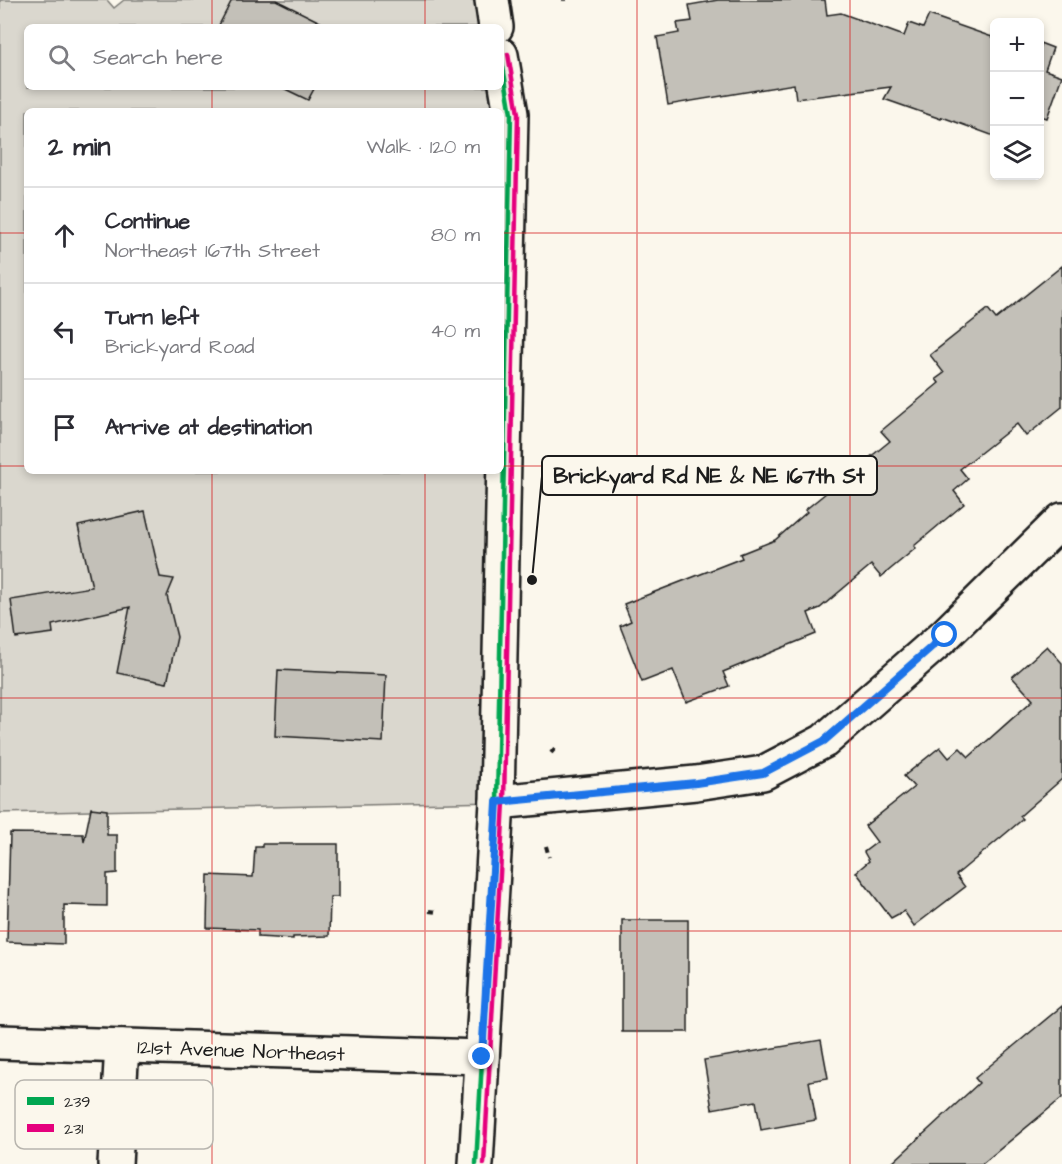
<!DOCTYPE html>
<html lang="en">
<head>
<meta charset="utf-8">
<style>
	:root { --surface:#fff; --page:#f2f2f3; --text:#2b2b33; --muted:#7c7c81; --line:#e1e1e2 }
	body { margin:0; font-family:"Architects Daughter",sans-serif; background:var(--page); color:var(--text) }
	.controls { position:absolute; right:18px; top:18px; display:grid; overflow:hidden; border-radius:9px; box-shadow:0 3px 9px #0003 }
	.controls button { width:54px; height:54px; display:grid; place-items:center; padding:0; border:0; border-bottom:2px solid var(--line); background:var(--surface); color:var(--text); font:30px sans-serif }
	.stop { position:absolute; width:18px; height:18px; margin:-14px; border:4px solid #1a73e8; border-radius:50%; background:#fff }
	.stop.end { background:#1a73e8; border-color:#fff; box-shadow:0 2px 6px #0008 }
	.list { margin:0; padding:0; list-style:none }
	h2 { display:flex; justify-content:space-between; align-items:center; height:78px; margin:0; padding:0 24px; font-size:26px }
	h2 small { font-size:20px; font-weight:400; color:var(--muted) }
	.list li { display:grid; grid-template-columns:39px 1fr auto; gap:18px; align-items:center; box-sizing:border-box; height:96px; padding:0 24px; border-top:2px solid var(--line) }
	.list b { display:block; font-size:22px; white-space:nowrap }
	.list p { margin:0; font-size:20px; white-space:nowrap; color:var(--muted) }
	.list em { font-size:20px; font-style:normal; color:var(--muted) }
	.icon { flex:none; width:33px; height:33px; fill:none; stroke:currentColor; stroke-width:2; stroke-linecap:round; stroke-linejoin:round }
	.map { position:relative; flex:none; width:1062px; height:1164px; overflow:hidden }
	.search { position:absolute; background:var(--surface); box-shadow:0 3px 9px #0003; left:24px; top:24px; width:480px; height:66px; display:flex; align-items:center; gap:15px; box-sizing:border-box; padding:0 21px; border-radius:9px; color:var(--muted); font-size:22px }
	.panel { position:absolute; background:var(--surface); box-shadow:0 3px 9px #0003; left:24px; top:108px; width:480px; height:366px; border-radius:9px }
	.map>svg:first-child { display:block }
	.green { fill:#dad7ce; stroke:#7b7a75; stroke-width:1.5; fill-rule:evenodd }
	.building { fill:#c3c0b8; stroke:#1c1c1c; stroke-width:1.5 }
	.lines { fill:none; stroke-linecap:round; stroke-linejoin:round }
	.minor-casing { stroke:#1c1c1c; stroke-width:38 }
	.path { stroke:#1c1c1c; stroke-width:4; stroke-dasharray:6 4.5; stroke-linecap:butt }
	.minor { stroke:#fbf7ec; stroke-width:33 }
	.bus-1-casing { stroke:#fbf7ec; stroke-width:9 }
	.bus-2-casing { stroke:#fbf7ec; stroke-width:9 }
	.bus-1 { stroke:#00a651; stroke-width:4.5 }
	.bus-2 { stroke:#e5007d; stroke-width:4.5 }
	.route { stroke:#1a73e8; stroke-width:8 }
	.grid { fill:none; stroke:#d62828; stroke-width:1.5; stroke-opacity:0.55 }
	.labels { text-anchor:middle; stroke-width:6; stroke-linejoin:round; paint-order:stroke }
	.street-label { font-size:20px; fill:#1c1c1c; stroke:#fbf7ec }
	.key { fill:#fbf7ec; stroke:#b8b5ae; stroke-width:1.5 }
	.key-label { font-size:16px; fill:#1c1c1c }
	.leader { fill:none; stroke:#1c1c1c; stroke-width:2 }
	.callout-dot { fill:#1c1c1c; stroke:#fbf7ec; stroke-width:2 }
	.callout { fill:#fbf7ec; stroke:#1c1c1c; stroke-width:2 }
	.callout-label { font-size:21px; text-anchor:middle; font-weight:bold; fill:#1c1c1c }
</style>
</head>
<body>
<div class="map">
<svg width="1062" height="1164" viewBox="0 0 1062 1164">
	<rect width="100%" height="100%" fill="#fbf7ec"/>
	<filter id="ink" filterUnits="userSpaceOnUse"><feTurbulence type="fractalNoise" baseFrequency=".0167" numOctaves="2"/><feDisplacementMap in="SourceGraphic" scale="12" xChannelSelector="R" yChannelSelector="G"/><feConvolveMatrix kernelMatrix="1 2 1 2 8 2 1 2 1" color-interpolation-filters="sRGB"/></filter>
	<g filter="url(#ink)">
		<!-- green -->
		<path class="green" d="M0 0H107L114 8 124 0H492L497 27H27V87H501V47L514 115 497 802 0 813ZM27 111H501V471H27Z"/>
		<!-- building -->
		<g class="building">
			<polygon points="232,0 276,0 330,27 218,27"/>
			<polygon points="718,0 825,0 827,15 841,13 904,36 909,23 923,28 929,15 992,37 994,29 994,136 942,117 941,119 884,99 891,87 796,99 794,84 668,105 657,37 679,33 677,23 692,21 689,5"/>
			<polygon points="1040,43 1053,48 1045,70 1062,76 1047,118 1040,116"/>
			<polygon points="281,87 315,87 308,100"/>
			<polygon points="1062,266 1062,407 1026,436 1017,424 960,469 968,479 954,491 964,504 914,546 916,548 881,577 871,565 820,608 808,613 816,634 723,672 729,686 686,702 673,670 642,682 620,626 631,621 624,604 742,558 740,554 775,540 807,512 805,510 890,441 881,431 939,383 936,379 944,373 930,355 988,309 996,319"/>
			<polygon points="145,511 160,577 174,579 167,596 177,637 167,683 117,673 130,607 52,625 53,633 16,638 11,600 92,587 78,526"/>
			<polygon points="1047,646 1062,663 1062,779 1020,816 1023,819 956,875 965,887 914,926 904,911 891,918 856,872 869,861 864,852 877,842 865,826 914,787 904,776 940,747 949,758 960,748 969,757 1033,700 1012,677"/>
			<polygon points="278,670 386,675 383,742 275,736"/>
			<polygon points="91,808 107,810 107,835 117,835 117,873 107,874 107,906 64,905 64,944 7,942 10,833 83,834 84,842"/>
			<polygon points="262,844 338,844 338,897 330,897 329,936 293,937 293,939 258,937 258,930 207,928 208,875 253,877 255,847 262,847"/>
			<rect x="622" y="920" width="66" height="112"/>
			<polygon points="1062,1006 1062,1098 982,1164 891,1164 979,1083 975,1078"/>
			<polygon points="821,1040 828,1078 809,1081 816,1120 761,1130 756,1101 712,1109 704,1060"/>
		</g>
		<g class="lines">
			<!-- minor casing -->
			<g class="minor-casing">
				<g id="minor">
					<polyline points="492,0 496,27"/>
					<polyline points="497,802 696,783 763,773 824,741 945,635 1062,520"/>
					<polyline points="0,1042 482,1057"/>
					<polyline points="115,1164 122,1046"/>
					<polyline points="476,1164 497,802 511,114 501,55"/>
				</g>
			</g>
			<!-- path -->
			<g class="path">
				<polyline points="564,0 564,1"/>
				<polyline points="551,753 556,747"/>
				<polyline points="546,846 549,857"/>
				<polyline points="429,911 437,912"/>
			</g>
			<!-- minor -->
			<use href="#minor" class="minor"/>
			<!-- bus-1 casing -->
			<g class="bus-1-casing">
				<polyline id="bus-1" points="476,1164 497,802 511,114 501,55"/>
			</g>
			<!-- bus-2 casing -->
			<g class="bus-2-casing">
				<polyline id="bus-2" points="484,1164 504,802 518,114 508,54"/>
			</g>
			<!-- bus-1 -->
			<use href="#bus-1" class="bus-1"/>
			<!-- bus-2 -->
			<use href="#bus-2" class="bus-2"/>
		</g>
	</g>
	<g class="lines" filter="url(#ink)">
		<!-- route -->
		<polyline class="route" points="482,1057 497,802 696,783 763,773 824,741 945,635"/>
	</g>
	<!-- grid -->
	<path class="grid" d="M212 0V27M425 0V27M637 0V1164M850 0V1164M212 87V111M425 87V111M0 233H27M501 233H1062M0 466H27M501 466H1062M212 471V1164M425 471V1164M0 698H1062M0 931H1062"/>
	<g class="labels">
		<!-- street labels -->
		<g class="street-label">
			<text transform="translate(241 1050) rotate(2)" y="7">121st Avenue Northeast</text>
		</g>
	</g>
	<!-- legend -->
	<rect x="15" y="1080" width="198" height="69" rx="9" class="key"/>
	<rect x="27" y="1097" width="27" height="8" fill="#00a651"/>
	<rect x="27" y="1124" width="27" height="8" fill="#e5007d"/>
	<g class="key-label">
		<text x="64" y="1107">239</text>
		<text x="64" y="1134">231</text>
	</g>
	<!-- callouts -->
	<path class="leader" d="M532 580L542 476"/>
	<circle class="callout-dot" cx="532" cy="580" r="6"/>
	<rect class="callout" x="542" y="456" width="335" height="39" rx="6"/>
	<g class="callout-label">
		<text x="709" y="483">Brickyard Rd NE &amp; NE 167th St</text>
	</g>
</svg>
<div class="controls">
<button>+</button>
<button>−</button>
<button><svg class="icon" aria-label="layers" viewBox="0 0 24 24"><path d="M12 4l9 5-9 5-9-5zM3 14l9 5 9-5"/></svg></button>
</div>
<div class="stop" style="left:945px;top:635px"></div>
<div class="stop end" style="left:482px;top:1057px"></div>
<div class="search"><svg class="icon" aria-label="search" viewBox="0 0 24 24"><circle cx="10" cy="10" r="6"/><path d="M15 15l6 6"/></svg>Search here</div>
<section class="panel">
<h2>2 min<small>Walk · 120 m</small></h2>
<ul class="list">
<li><svg class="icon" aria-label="ahead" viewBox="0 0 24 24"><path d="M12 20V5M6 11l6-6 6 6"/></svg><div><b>Continue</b><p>Northeast 167th Street</p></div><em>80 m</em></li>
<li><svg class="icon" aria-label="left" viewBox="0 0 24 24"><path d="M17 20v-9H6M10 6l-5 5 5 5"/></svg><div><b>Turn left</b><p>Brickyard Road</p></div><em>40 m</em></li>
<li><svg class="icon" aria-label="arrive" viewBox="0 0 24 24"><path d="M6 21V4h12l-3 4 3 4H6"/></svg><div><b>Arrive at destination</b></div></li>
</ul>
</section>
</div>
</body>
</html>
